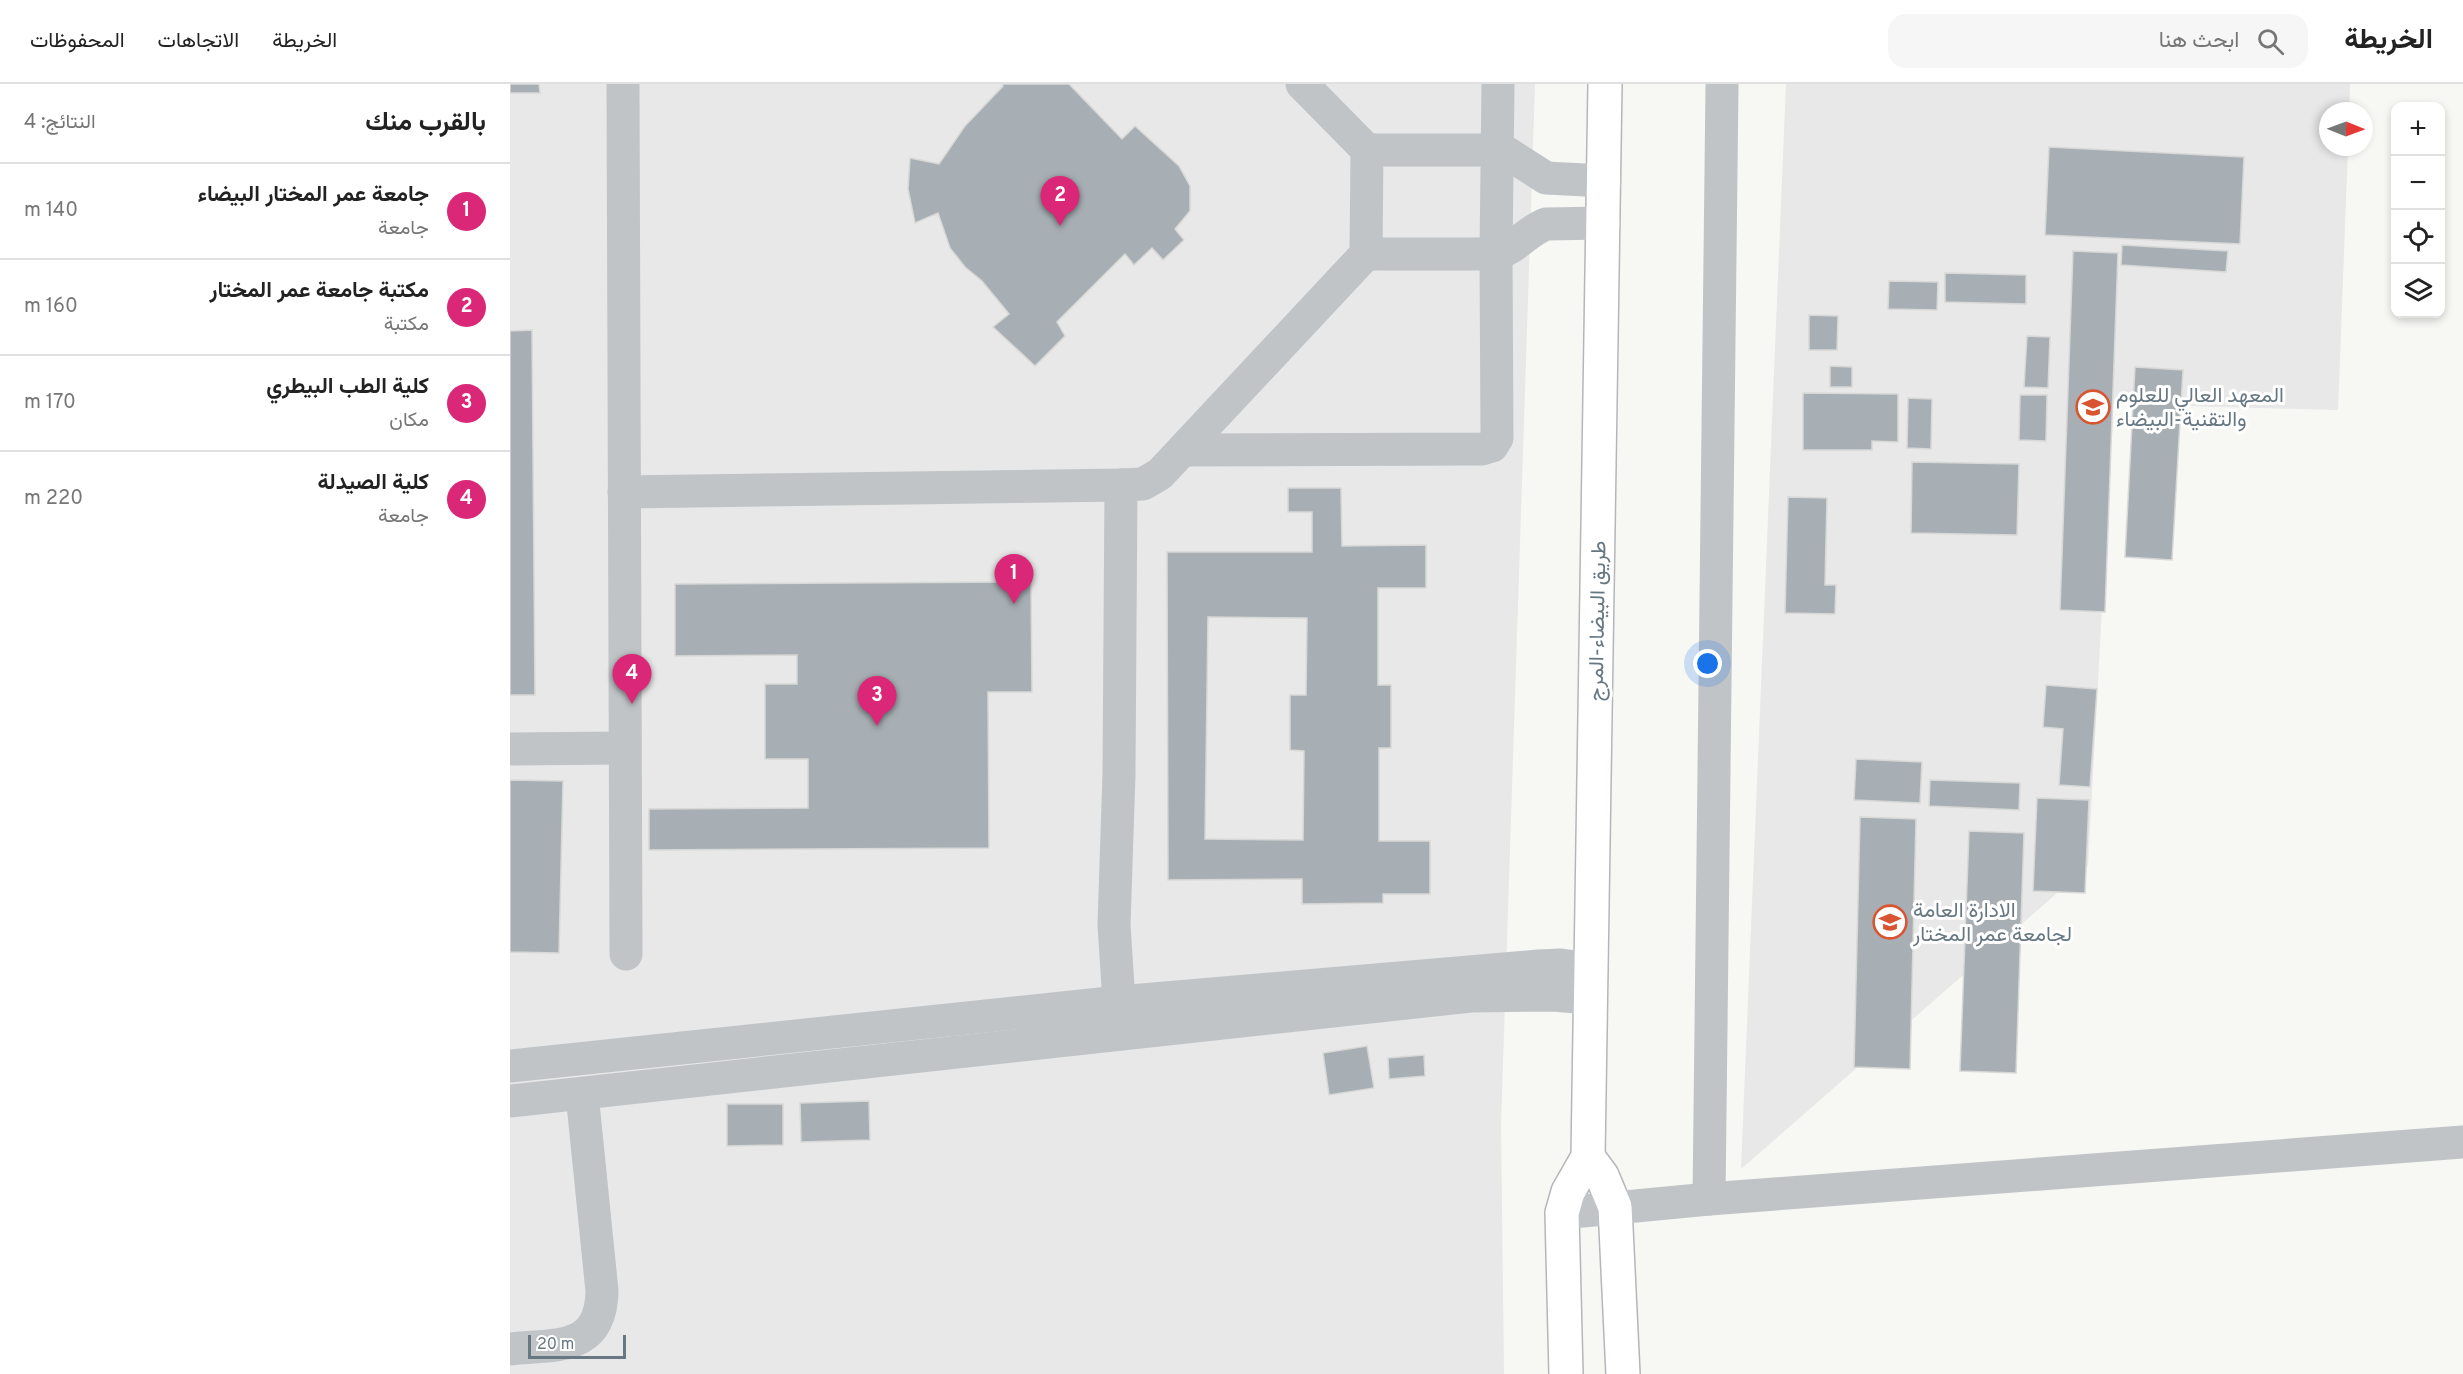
<!DOCTYPE html>
<html lang="ar">
<head>
<meta charset="utf-8">
<style>
	:root { --surface:#fff; --page:#f6f6f6; --text:#222; --muted:#767676; --line:#e0e0e0; --accent:#db2777 }
	body { margin:0; font-family:Overpass,Vazirmatn,sans-serif; background:var(--page); color:var(--text); direction:rtl }
	.controls { position:absolute; right:18px; top:18px; display:grid; overflow:hidden; border-radius:12px; box-shadow:0 3px 9px #0003 }
	.controls button { width:54px; height:54px; display:grid; place-items:center; padding:0; border:0; border-bottom:2px solid var(--line); background:var(--surface); color:var(--text); font:30px sans-serif }
	.compass { position:absolute; left:1809px; top:18px; width:54px; height:54px; border-radius:50%; background:var(--surface); box-shadow:0 3px 9px #0003; rotate:91deg }
	.scale { position:absolute; left:18px; bottom:15px; width:98px; box-sizing:border-box; padding-left:6px; border:3px solid #677883; border-top:0; font-size:16px; line-height:21px; white-space:nowrap; color:#677883; -webkit-text-stroke:4px #fff; paint-order:stroke }
	.you { position:absolute; left:1198px; top:580px; width:21px; height:21px; margin:-15px; border:4px solid #fff; border-radius:50%; background:#1a73e8; box-shadow:0 0 0 9px #1a73e833 }
	.badge { display:grid; place-items:center; width:39px; height:39px; border-radius:50%; background:var(--accent); color:#fff; font-size:20px; font-weight:700 }
	.pin { position:absolute; translate:-50% -50px; filter:drop-shadow(0 2px 3px #0008) }
	.pin::after { content:''; position:absolute; top:32px; width:21px; height:18px; background:inherit; clip-path:polygon(0 0,100% 0,50% 100%) }
	.list { margin:0; padding:0; list-style:none }
	h2 { display:flex; justify-content:space-between; align-items:center; height:78px; margin:0; padding:0 24px; font-size:26px }
	h2 small { font-size:20px; font-weight:400; color:var(--muted) }
	.list li { display:grid; grid-template-columns:39px 1fr auto; gap:18px; align-items:center; box-sizing:border-box; height:96px; padding:0 24px; border-top:2px solid var(--line) }
	.list b { display:block; font-size:22px; white-space:nowrap }
	.list p { margin:0; font-size:20px; white-space:nowrap; color:var(--muted) }
	.list em { font-size:20px; font-style:normal; color:var(--muted) }
	.icon { flex:none; width:33px; height:33px; fill:none; stroke:currentColor; stroke-width:2; stroke-linecap:round; stroke-linejoin:round }
	.map { position:relative; flex:none; width:1953px; height:1290px; overflow:hidden; direction:ltr }
	header { display:flex; align-items:center; gap:36px; box-sizing:border-box; height:84px; padding:0 30px; background:var(--surface); border-bottom:2px solid var(--line) }
	header strong { font-size:28px }
	nav { display:flex; gap:33px; margin-inline-start:auto; font-size:21px }
	.search { width:420px; height:54px; background:var(--page); display:flex; align-items:center; gap:15px; box-sizing:border-box; padding:0 21px; border-radius:18px; color:var(--muted); font-size:22px }
	main { display:flex }
	aside { flex:1; background:var(--surface) }
	.map>svg:first-child { display:block }
	.built { fill:#e7e8e7 }
	.building { fill:#a7afb4; stroke:#d8d8d6; stroke-width:1.5; fill-rule:evenodd }
	.lines { fill:none; stroke-linecap:round; stroke-linejoin:round }
	.highway-casing { stroke:#b3b7ba; stroke-width:36 }
	.minor { stroke:#c0c4c7; stroke-width:33 }
	.highway { stroke:#fff; stroke-width:33 }
	.labels { text-anchor:middle; stroke-width:6; stroke-linejoin:round; paint-order:stroke }
	.poi-label { font-size:21px; fill:#677883; stroke:#fff; text-anchor:start }
	.street-label { font-size:21px; fill:#677883; stroke:#fff }
</style>
</head>
<body>
<header>
<strong>الخريطة</strong>
<div class="search"><svg class="icon" aria-label="search" viewBox="0 0 24 24"><circle cx="10" cy="10" r="6"/><path d="M15 15l6 6"/></svg>ابحث هنا</div>
<nav><a>الخريطة</a><a>الاتجاهات</a><a>المحفوظات</a></nav>
</header>
<main>
<div class="map">
<svg width="1953" height="1290" viewBox="0 0 1953 1290">
	<rect width="100%" height="100%" fill="#f7f7f4"/>
	<!-- built -->
	<g class="built">
		<polygon points="0,0 1025,0 991,1040 994,1290 0,1290"/>
		<polygon points="1276,0 1840,0 1839,27 1818,27 1818,63 1838,63 1828,326 1603,320 1578,782 1231,1085"/>
	</g>
	<!-- building -->
	<g class="building">
		<polygon points="0,0 29,0 30,9 0,9"/>
		<polygon points="492,0 559,0 612,55 625,42 669,82 680,102 680,127 665,145 674,156 653,176 642,164 624,181 615,170 547,238 555,252 525,282 483,243 499,230 472,197 455,183 440,164 428,129 405,139 398,105 400,74 429,80 455,42 493,2"/>
		<polygon points="1539,63 1734,73 1730,160 1535,151"/>
		<polygon points="1612,161 1718,167 1716,188 1611,181"/>
		<polygon points="1563,167 1608,169 1595,528 1550,526"/>
		<polygon points="1435,189 1516,191 1516,220 1435,218"/>
		<polygon points="1379,197 1428,198 1427,226 1378,225"/>
		<polygon points="1299,231 1328,232 1327,266 1299,266"/>
		<polygon points="22,246 25,611 0,611 0,247"/>
		<polygon points="1517,252 1540,253 1538,304 1514,303"/>
		<polygon points="1320,282 1342,283 1342,303 1320,303"/>
		<polygon points="1625,283 1673,286 1662,476 1615,473"/>
		<polygon points="1293,309 1388,310 1388,358 1362,357 1362,366 1293,366"/>
		<polygon points="1510,311 1537,311 1536,357 1509,356"/>
		<polygon points="1398,314 1422,315 1421,365 1397,364"/>
		<polygon points="1402,378 1509,380 1507,451 1401,449"/>
		<path d="M778 404H831L832 462 916 461V504H868V601H881V664H869V757H920V810H873V819L792 820V795L658 796 657 468H802V428H778ZM698 533 797 534 796 611H780V666L794 667 793 756 695 755Z"/>
		<polygon points="1278,413 1317,414 1315,501 1326,501 1325,530 1275,529"/>
		<polygon points="521,498 522,608 478,608 479,764 139,766 139,725 298,724 298,675 255,675 255,600 287,600 287,571 165,572 165,500"/>
		<polygon points="1536,601 1587,605 1580,703 1549,701 1553,645 1533,643"/>
		<polygon points="1346,675 1412,678 1410,719 1344,716"/>
		<polygon points="0,696 53,697 49,869 0,868"/>
		<polygon points="1420,696 1510,699 1509,726 1419,722"/>
		<polygon points="1527,714 1579,716 1575,809 1523,807"/>
		<polygon points="1350,733 1406,735 1400,985 1344,983"/>
		<polygon points="1459,747 1514,749 1506,989 1450,987"/>
		<polygon points="857,962 864,1004 819,1011 813,969"/>
		<polygon points="914,971 915,992 879,995 878,974"/>
		<polygon points="359,1017 360,1056 291,1058 290,1019"/>
		<polygon points="217,1020 273,1020 273,1061 217,1062"/>
	</g>
	<g class="lines">
		<!-- highway casing -->
		<g class="highway-casing">
			<g id="highway">
				<polyline points="1078,1073 1092,1092 1105,1123 1113,1290"/>
				<polyline points="1056,1290 1052,1129 1058,1108 1078,1073 1095,0"/>
			</g>
		</g>
		<!-- minor -->
		<g class="minor">
			<polyline points="113,0 116,870"/>
			<polyline points="857,66 986,66 997,69 1036,94 1095,97"/>
			<path d="M856 170H986C1005 165 1017 147 1036 140L1094 139"/>
			<polyline points="674,366 972,365 982,362 987,354 986,170 988,0"/>
			<polyline points="114,408 611,401 633,400 650,390 856,170 857,66 792,0"/>
			<polyline points="0,665 115,664"/>
			<polyline points="609,918 604,841 609,690 611,401"/>
			<polyline points="0,982 609,918 1028,882 1051,881 1080,885"/>
			<polyline points="0,1017 961,912 1043,911 1079,914"/>
			<polyline points="1199,1115 1212,1"/>
			<polyline points="1052,1129 1199,1115 1953,1058"/>
			<path d="M0 1265C46 1260 91 1268 92 1207L72 1010"/>
		</g>
		<!-- highway -->
		<use href="#highway" class="highway"/>
	</g>
	<!-- icons -->
	<defs>
		<g id="university-ring" transform="scale(1.725)"><circle r="9.5" fill="#fff" stroke="#d95431" stroke-width="1.5"/><path d="M0-5L7-2L0 1L-7-2ZM-4 1L0 2.5L4 1V4Q0 6-4 4Z" fill="#d95431"/></g>
	</defs>
	<g fill-rule="evenodd">
		<use href="#university-ring" x="1583" y="323"/>
		<use href="#university-ring" x="1380" y="838"/>
	</g>
	<g class="labels">
		<!-- poi labels -->
		<g class="poi-label">
			<text x="1606" y="318">المعهد العالي للعلوم<tspan x="1606" dy="24">والتقنية-البيضاء</tspan></text>
			<text x="1403" y="833">الادارة العامة<tspan x="1403" dy="24">لجامعة عمر المختار</tspan></text>
		</g>
		<!-- street labels -->
		<g class="street-label">
			<text transform="translate(1087 537) rotate(-89)" y="7">طريق البيضاء-المرج</text>
		</g>
	</g>
</svg>
<div class="controls">
<button>+</button>
<button>−</button>
<button><svg class="icon" aria-label="locate" viewBox="0 0 24 24"><circle cx="12" cy="12" r="6"/><path d="M12 2v4M12 18v4M2 12h4M18 12h4"/></svg></button>
<button><svg class="icon" aria-label="layers" viewBox="0 0 24 24"><path d="M12 4l9 5-9 5-9-5zM3 14l9 5 9-5"/></svg></button>
</div>
<svg class="compass" viewBox="-18 -18 36 36"><path d="M0-13l5 13h-10z" fill="#e53935"/><path d="M0 13l5-13h-10z" fill="#767676"/></svg>
<div class="scale">20 m</div>
<div class="you"></div>
<div class="pin badge" style="left:504px;top:520px">1</div>
<div class="pin badge" style="left:550px;top:142px">2</div>
<div class="pin badge" style="left:367px;top:642px">3</div>
<div class="pin badge" style="left:122px;top:620px">4</div>
</div>
<aside>
<h2>بالقرب منك<small>النتائج: 4</small></h2>
<ul class="list">
<li><span class="badge">1</span><div><b>جامعة عمر المختار البيضاء</b><p>جامعة</p></div><em>140 m</em></li>
<li><span class="badge">2</span><div><b>مكتبة جامعة عمر المختار</b><p>مكتبة</p></div><em>160 m</em></li>
<li><span class="badge">3</span><div><b>كلية الطب البيطري</b><p>مكان</p></div><em>170 m</em></li>
<li><span class="badge">4</span><div><b>كلية الصيدلة</b><p>جامعة</p></div><em>220 m</em></li>
</ul>
</aside>
</main>
</body>
</html>
